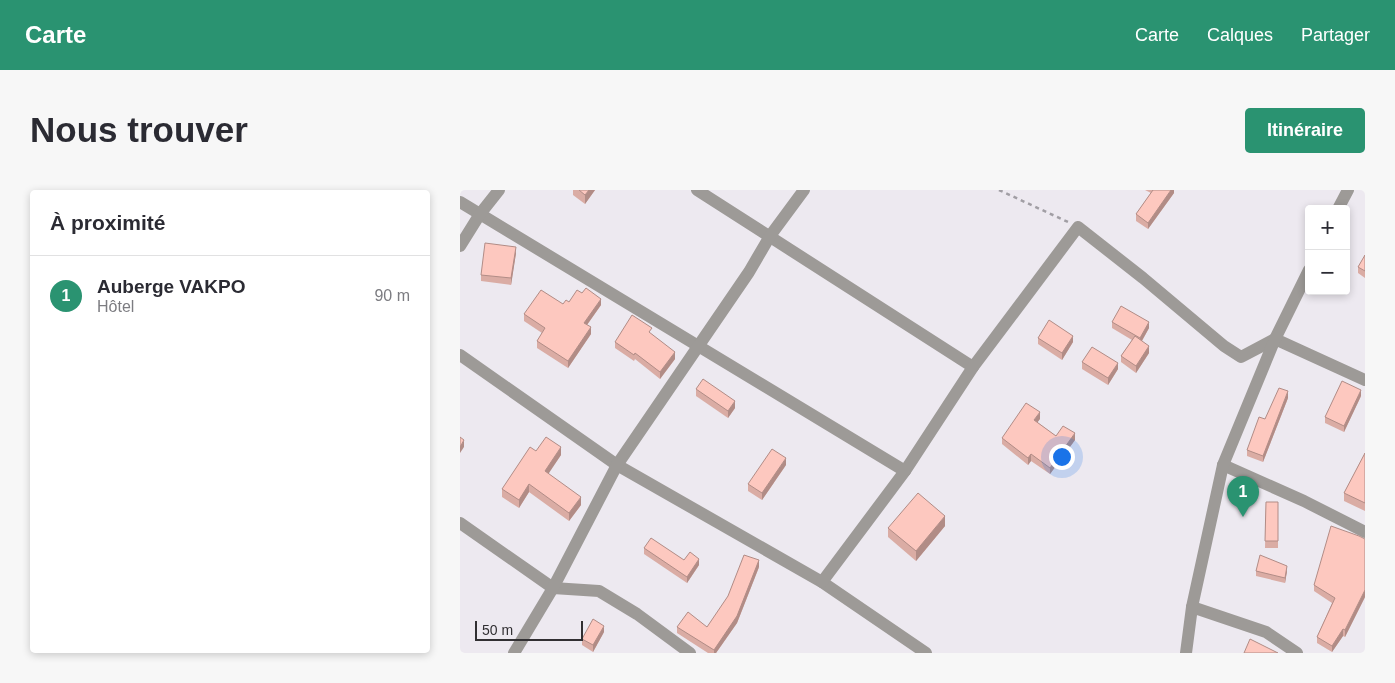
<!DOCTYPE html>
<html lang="fr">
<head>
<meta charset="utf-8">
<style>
	:root { --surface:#fff; --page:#f7f7f7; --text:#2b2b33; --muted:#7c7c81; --line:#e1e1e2; --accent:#2a9371 }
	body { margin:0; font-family:Helvetica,sans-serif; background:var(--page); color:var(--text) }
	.controls { position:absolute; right:15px; top:15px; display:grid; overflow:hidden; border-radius:5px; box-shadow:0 2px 8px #0003 }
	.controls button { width:45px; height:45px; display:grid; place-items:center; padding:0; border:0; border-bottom:1px solid var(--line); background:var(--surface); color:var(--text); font:25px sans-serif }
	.scale { position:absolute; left:15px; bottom:12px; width:108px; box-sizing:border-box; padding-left:5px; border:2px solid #312f32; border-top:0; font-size:14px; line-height:18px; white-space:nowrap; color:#312f32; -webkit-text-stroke:4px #ede9f0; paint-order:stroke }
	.you { position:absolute; left:601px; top:266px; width:18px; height:18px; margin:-12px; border:4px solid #fff; border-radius:50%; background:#1a73e8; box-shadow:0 0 0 8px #1a73e833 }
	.badge { display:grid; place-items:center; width:32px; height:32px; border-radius:50%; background:var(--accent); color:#fff; font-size:16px; font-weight:700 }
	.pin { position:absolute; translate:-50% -41px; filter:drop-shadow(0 1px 2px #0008) }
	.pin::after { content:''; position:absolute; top:26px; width:18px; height:15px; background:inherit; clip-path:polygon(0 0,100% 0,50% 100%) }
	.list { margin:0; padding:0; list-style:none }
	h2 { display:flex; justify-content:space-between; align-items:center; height:65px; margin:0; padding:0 20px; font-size:21px }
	h2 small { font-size:16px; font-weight:400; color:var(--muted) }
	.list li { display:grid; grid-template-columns:32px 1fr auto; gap:15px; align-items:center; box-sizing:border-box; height:80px; padding:0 20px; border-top:1px solid var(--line) }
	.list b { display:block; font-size:19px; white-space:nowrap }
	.list p { margin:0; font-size:16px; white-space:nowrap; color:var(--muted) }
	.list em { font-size:16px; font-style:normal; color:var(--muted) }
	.map { position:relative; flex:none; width:905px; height:463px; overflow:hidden; border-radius:5px }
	header { display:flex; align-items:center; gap:30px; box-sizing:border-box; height:70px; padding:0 25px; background:var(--accent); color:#fff }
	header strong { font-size:24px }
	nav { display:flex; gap:28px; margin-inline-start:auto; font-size:18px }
	.intro { display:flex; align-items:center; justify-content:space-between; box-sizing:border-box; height:120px; padding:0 30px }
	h1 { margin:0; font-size:35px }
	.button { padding:12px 22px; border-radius:5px; background:var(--accent); color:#fff; font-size:18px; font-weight:700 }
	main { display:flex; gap:30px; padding:0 30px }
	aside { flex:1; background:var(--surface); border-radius:5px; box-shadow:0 2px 8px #0003 }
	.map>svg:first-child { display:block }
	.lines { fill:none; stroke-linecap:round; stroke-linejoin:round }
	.path { stroke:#a19ea4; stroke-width:2.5; stroke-dasharray:4 4; stroke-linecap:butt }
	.minor { stroke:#9d9a97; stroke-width:12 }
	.wall { fill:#daaca4 }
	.shaded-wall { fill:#b18c86 }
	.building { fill:#fdc8bf; stroke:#b18c86 }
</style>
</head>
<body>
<header>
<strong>Carte</strong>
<nav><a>Carte</a><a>Calques</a><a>Partager</a></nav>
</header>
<div class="intro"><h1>Nous trouver</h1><a class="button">Itinéraire</a></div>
<main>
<aside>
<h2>À proximité<small></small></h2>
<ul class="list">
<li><span class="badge">1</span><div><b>Auberge VAKPO</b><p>Hôtel</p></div><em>90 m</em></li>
</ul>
</aside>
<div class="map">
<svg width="905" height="463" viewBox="0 0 905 463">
	<rect width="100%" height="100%" fill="#ede9f0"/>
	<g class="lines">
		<!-- path -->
		<polyline class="path" points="539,0 608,32"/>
		<!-- minor -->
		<g class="minor">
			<polyline points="237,0 513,177"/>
			<polyline points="0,12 445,281"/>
			<polyline points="878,19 888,0"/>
			<polyline points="0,56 20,24 39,0"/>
			<polyline points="0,165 157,275 362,392 466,463"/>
			<polyline points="763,275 844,311 905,342"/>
			<polyline points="0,333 93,398 139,401 177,424 230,463"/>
			<polyline points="362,392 445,281 513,177 618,37 683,88 764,156 781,167 815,149 905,190"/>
			<polyline points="732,417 806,442 837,463"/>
			<polyline points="54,463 93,398 157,275 289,82 310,46 344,0"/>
			<polyline points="726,463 732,417 763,275 815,149 849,80"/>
		</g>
	</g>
	<!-- wall -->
	<g class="wall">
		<polygon points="113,0 135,0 125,14 113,5"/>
		<polygon points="685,0 714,0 714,3 688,39 676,31 676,24 691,3"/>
		<polygon points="56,63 51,95 21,91 21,85"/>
		<polygon points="905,65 905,88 898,83 898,77"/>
		<polygon points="103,114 141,115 127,135 131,144 108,178 77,158 77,151 82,143 64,131 64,124"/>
		<polygon points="652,132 689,138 682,151 689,163 676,183 661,172 661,166 672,150 652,138"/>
		<polygon points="192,144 215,169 200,189 175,169 174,171 155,158 155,152"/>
		<polygon points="578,148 613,152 602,170 578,154"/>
		<polygon points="622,172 658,179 648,195 622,179"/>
		<polygon points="236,199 275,218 268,228 236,206"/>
		<polygon points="901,206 884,242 865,233 865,227"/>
		<polygon points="828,208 803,272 787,266 787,260 805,229"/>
		<polygon points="580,229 577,232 596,246 615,250 590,284 571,271 568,275 542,254 542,248"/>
		<polygon points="76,261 101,265 88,283 121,315 109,331 69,302 59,318 42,307 42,299"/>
		<polygon points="905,263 905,321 884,311 884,303"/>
		<polygon points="326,275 302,310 288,301 288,294"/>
		<polygon points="806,312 818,312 818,358 805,358"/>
		<polygon points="485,336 456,371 428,347 428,338"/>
		<polygon points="905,349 905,407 885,447 883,446 872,462 857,453 857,447 872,413 854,401 854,395"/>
		<polygon points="184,358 224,370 239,375 227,393 184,364"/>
		<polygon points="299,377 277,433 256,463 248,463 217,443 217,437 247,437"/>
		<polygon points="796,381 827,381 825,393 796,386"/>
		<polygon points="144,442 133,462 122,455 122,449"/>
	</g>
	<!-- shaded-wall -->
	<g class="shaded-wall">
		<polygon points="129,0 135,0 125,14 125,5"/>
		<polygon points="711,0 714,0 714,3 688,39 688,33"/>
		<polygon points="56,57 56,63 51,95 51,88"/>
		<polygon points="141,109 141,115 124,139 124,133"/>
		<polygon points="689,132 689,138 680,154 680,148"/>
		<polygon points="131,137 131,144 108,178 108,171"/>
		<polygon points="613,146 613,152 602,170 602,163"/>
		<polygon points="689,156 689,163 676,183 676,176"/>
		<polygon points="215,162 215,169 200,189 200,182"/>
		<polygon points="658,173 658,179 648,195 648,188"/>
		<polygon points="901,200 901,206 884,242 884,236"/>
		<polygon points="828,201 828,208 803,272 803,266"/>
		<polygon points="275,211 275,218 268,228 268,221"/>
		<polygon points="580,222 580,229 574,237 574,230"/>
		<polygon points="615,243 615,250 590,284 590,278"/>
		<polygon points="4,250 4,257 0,263 0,257"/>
		<polygon points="101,257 101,265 85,289 85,281"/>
		<polygon points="571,264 571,271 568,275 568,268"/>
		<polygon points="326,268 326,275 302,310 302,303"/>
		<polygon points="69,294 69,302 59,318 59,310"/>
		<polygon points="121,307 121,315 109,331 109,323"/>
		<polygon points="485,326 485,336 456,371 456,361"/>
		<polygon points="239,369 239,375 227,393 227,387"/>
		<polygon points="299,370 299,377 277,433 256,463 254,463 254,460"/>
		<polygon points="827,376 827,381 825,393 825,388"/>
		<polygon points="905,400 905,407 885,447 885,440"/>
		<polygon points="144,436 144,442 133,462 133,455"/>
		<polygon points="883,439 883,446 872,462 872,456"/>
	</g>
	<!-- building -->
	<g class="building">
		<polygon points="119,0 129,0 125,5"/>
		<polygon points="693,0 711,0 688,33 676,24"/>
		<polygon points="25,53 56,57 51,88 21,85"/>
		<polygon points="905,65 905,81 898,77"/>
		<polygon points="126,98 141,109 124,133 131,137 108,171 77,151 85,138 64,124 81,100 103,114 106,110 109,112 117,100 122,103"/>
		<polygon points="661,116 689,132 680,148 652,132"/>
		<polygon points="172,125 192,138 189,142 215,162 200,182 175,163 174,165 155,152"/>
		<polygon points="589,130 613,146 602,163 578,148"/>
		<polygon points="675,146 689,156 676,176 661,166"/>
		<polygon points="632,157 658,173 648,188 622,172"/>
		<polygon points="243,189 275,211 268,221 236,199"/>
		<polygon points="882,191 901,200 884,236 865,227"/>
		<polygon points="819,198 828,201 803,266 787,260 799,227 805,229"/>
		<polygon points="566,213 580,222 574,230 596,246 603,236 615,243 590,278 571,264 568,268 542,248"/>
		<polygon points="0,247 4,250 0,257"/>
		<polygon points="86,247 101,257 85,281 121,307 109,323 69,294 59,310 42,299 70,257 76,261"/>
		<polygon points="312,259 326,268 302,303 288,294"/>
		<polygon points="905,263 905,313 884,303"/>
		<polygon points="458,303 485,326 456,361 428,338"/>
		<polygon points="806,312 818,312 818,351 805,351"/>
		<polygon points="871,336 899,346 905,349 905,400 885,440 883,439 872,456 857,447 875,408 854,395"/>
		<polygon points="191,348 224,370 230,362 239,369 227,387 184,358"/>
		<polygon points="284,365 299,370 277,426 254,460 217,437 228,422 247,437 268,406"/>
		<polygon points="800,365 827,376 825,388 796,381"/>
		<polygon points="133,429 144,436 133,455 122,449"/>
		<polygon points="790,449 818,463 784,463"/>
	</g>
</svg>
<div class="controls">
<button>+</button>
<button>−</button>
</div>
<div class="scale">50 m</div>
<div class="you"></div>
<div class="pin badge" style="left:783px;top:327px">1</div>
</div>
</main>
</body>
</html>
